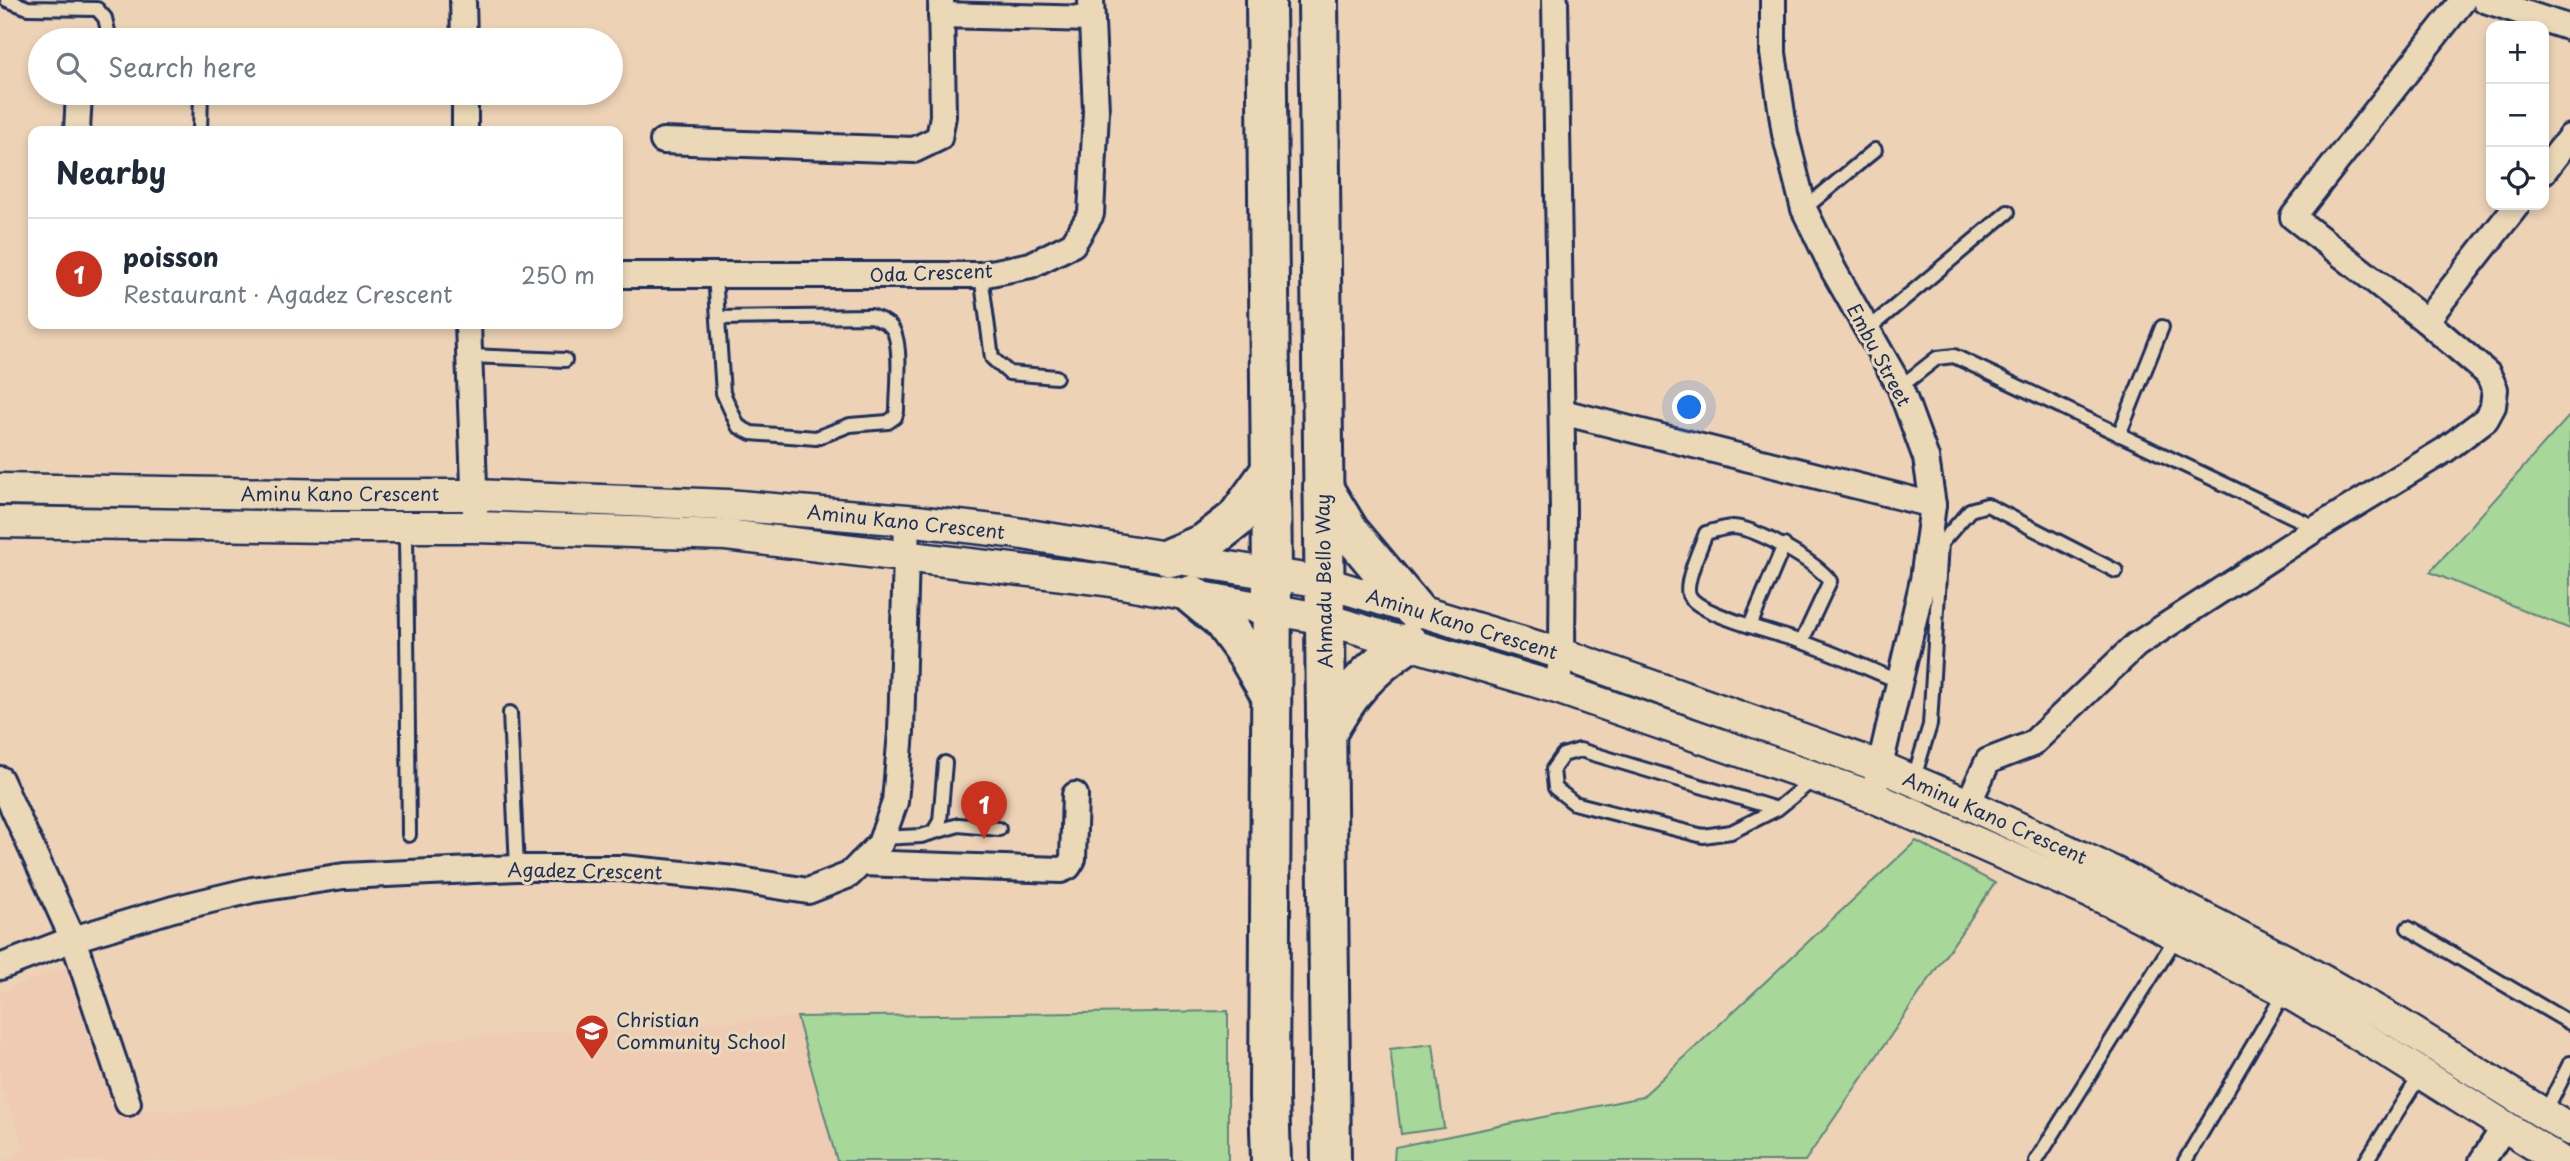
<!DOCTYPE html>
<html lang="en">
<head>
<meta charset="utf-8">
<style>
	:root { --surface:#fff; --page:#f2f2f3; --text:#1f2937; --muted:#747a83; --line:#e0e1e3; --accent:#c8321e }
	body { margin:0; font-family:"Playpen Sans",sans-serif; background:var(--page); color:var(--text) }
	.controls { position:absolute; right:21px; top:21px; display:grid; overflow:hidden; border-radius:14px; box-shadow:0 4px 10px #0003 }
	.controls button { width:63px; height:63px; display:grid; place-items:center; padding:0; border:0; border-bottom:2px solid var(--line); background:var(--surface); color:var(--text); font:35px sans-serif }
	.you { position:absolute; left:1690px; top:408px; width:24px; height:24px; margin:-18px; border:5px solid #fff; border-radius:50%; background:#1a73e8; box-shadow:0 0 0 10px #1a73e833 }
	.badge { display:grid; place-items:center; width:46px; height:46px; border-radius:50%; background:var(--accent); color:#fff; font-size:23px; font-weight:700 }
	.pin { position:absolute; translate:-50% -58px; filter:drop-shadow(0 2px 4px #0008) }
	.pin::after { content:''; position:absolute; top:37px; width:24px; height:21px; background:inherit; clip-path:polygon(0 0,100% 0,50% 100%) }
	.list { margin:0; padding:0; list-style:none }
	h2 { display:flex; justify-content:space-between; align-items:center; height:91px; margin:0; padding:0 28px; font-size:30px }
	h2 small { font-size:23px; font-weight:400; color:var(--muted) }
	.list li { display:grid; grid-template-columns:46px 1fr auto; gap:21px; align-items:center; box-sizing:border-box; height:112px; padding:0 28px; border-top:2px solid var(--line) }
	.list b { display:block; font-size:26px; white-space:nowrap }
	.list p { margin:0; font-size:23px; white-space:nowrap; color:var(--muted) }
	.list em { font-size:23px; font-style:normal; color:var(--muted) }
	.icon { flex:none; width:38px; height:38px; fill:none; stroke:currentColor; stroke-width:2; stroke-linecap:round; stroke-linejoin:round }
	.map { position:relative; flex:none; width:2570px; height:1161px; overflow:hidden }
	.search { position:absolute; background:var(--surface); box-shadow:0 4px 10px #0003; left:28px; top:28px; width:595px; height:77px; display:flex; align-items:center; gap:18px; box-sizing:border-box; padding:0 24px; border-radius:38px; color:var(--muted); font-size:26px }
	.panel { position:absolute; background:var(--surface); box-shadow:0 4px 10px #0003; left:28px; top:126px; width:595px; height:203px; border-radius:14px }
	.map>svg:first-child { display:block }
	.built { fill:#f0cbb4 }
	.green { fill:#a7d899; stroke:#61847c; stroke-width:2 }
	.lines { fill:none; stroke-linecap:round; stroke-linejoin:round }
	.service-casing { stroke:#1b2f5e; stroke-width:18 }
	.minor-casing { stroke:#1b2f5e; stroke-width:30 }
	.tertiary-casing { stroke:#1b2f5e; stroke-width:35 }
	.primary-casing { stroke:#1b2f5e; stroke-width:44 }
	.service { stroke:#ebd8b6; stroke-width:12 }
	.minor { stroke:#ebd8b6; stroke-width:24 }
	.tertiary { stroke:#ebd8b6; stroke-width:30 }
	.primary { stroke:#ebd8b6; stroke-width:38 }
	.labels { text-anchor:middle; stroke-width:6; stroke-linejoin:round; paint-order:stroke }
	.street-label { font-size:19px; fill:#1b2f5e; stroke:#ebd8b6 }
	.poi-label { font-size:19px; fill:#1b2f5e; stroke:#ebd8b6; text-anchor:start }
</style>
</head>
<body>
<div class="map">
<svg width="2570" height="1161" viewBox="0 0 2570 1161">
	<rect width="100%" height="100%" fill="#edd2b5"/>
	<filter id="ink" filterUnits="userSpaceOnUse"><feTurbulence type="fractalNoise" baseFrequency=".0143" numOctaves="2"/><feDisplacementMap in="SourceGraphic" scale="14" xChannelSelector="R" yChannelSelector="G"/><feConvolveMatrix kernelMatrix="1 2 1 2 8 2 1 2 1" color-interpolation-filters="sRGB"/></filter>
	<g filter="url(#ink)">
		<!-- built -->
		<polygon class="built" points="73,964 129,1110 185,1111 249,1104 439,1039 797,1017 837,1161 3,1161 25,1149 0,1084 0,992"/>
		<!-- green -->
		<g class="green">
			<polygon points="2570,415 2570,629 2430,572"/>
			<polygon points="1916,841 1995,883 1805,1161 1394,1161 1395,1147 1642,1097"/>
			<polygon points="1228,1011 1228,1161 837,1161 797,1017"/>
			<polygon points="1433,1044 1444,1128 1401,1134 1390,1049"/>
		</g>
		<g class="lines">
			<!-- service casing -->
			<g class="service-casing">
				<g id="service">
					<polyline points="7,0 28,8 97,9 105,18 110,40"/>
					<polyline points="200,131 201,93"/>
					<polyline points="1804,209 1875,150"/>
					<path d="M715 275 723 393 738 426 751 433 816 438 850 425 888 422 895 417 897 411C897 392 903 340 891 327 886 321 878 319 871 316L718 318"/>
					<polyline points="981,275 992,358 1009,373 1056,377"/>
					<polyline points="1867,330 2008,212"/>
					<polyline points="470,356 565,360"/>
					<polyline points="1900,387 1937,358 1954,356 2317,528"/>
					<polyline points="2119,435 2162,327"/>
					<polyline points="406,528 409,835"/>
					<polyline points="1750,626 1784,545"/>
					<path d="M1802 641 1830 581C1816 562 1756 528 1733 527 1725 527 1714 531 1706 533 1701 546 1684 583 1689 595 1698 615 1780 634 1802 642 1835 653 1866 668 1898 681"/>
					<polyline points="510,713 517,868"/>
					<polyline points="1913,781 1930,725 1941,543 1970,510 1987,505 2116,571"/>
					<polyline points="1777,809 1580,750 1563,755 1553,769 1555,788 1574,803 1703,836 1731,832 1777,809 1815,778"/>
					<polyline points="934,831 940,821 945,763"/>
					<polyline points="882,838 921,836 959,825 999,829"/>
					<polyline points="2408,928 2570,1023"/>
					<polyline points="2545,1113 2570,1063"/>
					<polyline points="2036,1161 2177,936"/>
					<polyline points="2185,1161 2285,991"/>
					<polyline points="2366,1161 2421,1074"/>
				</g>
			</g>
			<!-- minor casing -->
			<g class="minor-casing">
				<g id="minor">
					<polyline points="463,0 464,40"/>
					<polyline points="1555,0 1563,509 1562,654 1557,688"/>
					<polyline points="1773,0 1773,53 1785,134 1804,209 1834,271 1900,387 1926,458 1933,505 1923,580 1876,783"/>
					<polyline points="2485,0 2570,28"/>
					<polyline points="941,15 1091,19"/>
					<polyline points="465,93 465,131"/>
					<polyline points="77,131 79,93"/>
					<polyline points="663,141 914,150 939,138 943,116 941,0"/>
					<polyline points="2544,171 2570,137"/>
					<polyline points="618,275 981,275 1031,265 1073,244 1091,214 1096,111 1091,0"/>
					<polyline points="2426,321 2517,205"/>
					<polyline points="468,324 475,512"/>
					<polyline points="1562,412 1933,505"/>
					<polyline points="0,779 73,939 128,1103"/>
					<polyline points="1968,804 1988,761 2032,744 2136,645 2317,528 2445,450 2486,419 2493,406 2495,389 2488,374 2426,321 2293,217 2463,0"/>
					<polyline points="861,863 1061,870 1068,867 1073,859 1075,795"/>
					<polyline points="0,967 73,939 173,909 252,890 344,876 517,868 622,868 734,879 808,891 849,875 880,844 895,802 901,732 907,520"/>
					<polyline points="2482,1161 2505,1126"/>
				</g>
			</g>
			<!-- tertiary casing -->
			<g class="tertiary-casing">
				<g id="tertiary">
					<polyline points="0,489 339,495 474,495 727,505 907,520 1010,532 1323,582 1562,654 1879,766 1968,804 2120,875 2299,967 2398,1023 2570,1130"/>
					<polyline points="0,522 332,527 476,527 726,535 1105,580 1325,619 1557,688 1873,797 2112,902 2285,991 2381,1048 2560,1161"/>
				</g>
			</g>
			<!-- primary casing -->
			<g class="primary-casing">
				<g id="primary">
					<polyline points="1266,0 1272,573 1269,1096 1271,1161"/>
					<polyline points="1318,0 1331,1161"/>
					<polyline points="1323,488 1349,531 1414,609"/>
					<polyline points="1171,557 1205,543 1236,519 1271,470"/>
					<polyline points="1192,595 1222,620 1246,653 1270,694"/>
					<path d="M1326 734C1349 692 1368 670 1408 643"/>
				</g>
			</g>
			<!-- service -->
			<use href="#service" class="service"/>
			<!-- minor -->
			<use href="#minor" class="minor"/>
			<!-- tertiary -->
			<use href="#tertiary" class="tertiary"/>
			<!-- primary -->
			<use href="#primary" class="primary"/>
		</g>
	</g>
	<!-- icons -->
	<defs>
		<g id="school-pin" transform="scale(1.75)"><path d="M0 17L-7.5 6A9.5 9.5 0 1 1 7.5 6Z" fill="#c8321e" stroke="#ebd8b6"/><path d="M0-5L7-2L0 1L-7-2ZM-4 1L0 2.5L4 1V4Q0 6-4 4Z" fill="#fff"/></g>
	</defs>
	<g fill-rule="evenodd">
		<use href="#school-pin" x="592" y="1031"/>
	</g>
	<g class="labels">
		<!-- street labels -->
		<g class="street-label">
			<text transform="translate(931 273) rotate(-2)" y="7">Oda Crescent</text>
			<text transform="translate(1879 355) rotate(62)" y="7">Embu Street</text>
			<text x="340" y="501">Aminu Kano Crescent</text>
			<text transform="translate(906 522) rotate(6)" y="7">Aminu Kano Crescent</text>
			<text transform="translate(1324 581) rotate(-91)" y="7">Ahmadu Bello Way</text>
			<text transform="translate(1462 624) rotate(17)" y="7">Aminu Kano Crescent</text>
			<text transform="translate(1995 818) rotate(24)" y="7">Aminu Kano Crescent</text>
			<text transform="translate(585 871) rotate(1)" y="7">Agadez Crescent</text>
		</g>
		<!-- poi labels -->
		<g class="poi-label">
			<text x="616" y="1027">Christian<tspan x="616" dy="22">Community School</tspan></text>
		</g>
	</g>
</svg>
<div class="controls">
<button>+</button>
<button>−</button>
<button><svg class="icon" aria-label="locate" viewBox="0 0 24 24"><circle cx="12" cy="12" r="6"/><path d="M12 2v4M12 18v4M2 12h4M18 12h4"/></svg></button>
</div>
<div class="you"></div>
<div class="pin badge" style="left:984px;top:839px">1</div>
<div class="search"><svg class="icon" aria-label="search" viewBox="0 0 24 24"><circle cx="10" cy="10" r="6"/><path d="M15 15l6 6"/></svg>Search here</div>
<section class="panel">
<h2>Nearby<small></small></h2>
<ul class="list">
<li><span class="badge">1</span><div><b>poisson</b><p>Restaurant · Agadez Crescent</p></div><em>250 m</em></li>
</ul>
</section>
</div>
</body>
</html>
